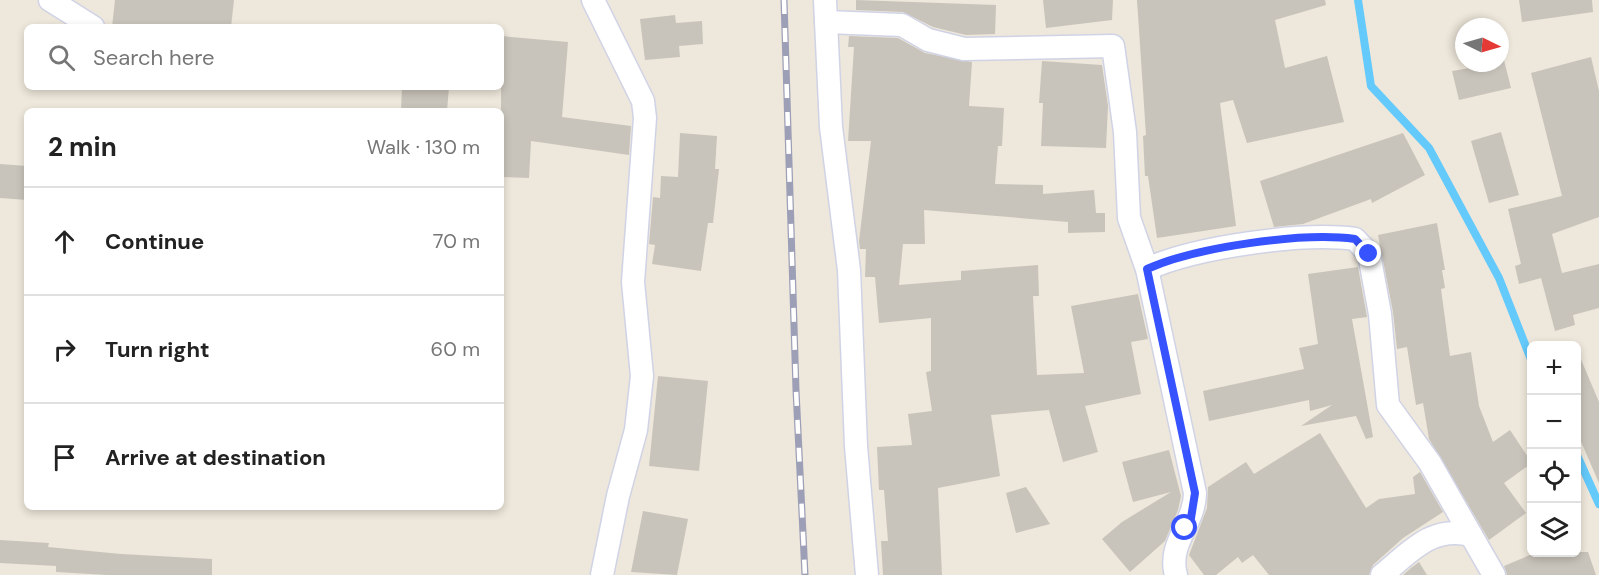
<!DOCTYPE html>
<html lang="en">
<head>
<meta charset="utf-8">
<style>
	:root { --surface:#fff; --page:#f6f6f6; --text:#222; --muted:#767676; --line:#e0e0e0 }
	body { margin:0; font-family:"DM Sans",sans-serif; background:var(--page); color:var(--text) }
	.controls { position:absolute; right:18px; bottom:18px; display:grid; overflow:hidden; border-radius:9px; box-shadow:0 3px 9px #0003 }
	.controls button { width:54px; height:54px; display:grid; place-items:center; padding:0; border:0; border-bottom:2px solid var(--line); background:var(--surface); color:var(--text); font:30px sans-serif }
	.compass { position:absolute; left:1455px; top:18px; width:54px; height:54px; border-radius:50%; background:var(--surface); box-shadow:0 3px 9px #0003; rotate:95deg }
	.stop { position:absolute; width:18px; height:18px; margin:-14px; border:4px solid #3752ff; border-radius:50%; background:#fff }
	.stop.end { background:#3752ff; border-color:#fff; box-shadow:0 2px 6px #0008 }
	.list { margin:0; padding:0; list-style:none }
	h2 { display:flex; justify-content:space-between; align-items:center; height:78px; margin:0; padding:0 24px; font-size:26px }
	h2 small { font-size:20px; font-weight:400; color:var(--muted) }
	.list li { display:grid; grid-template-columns:39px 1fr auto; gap:18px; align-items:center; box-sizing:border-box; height:108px; padding:0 24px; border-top:2px solid var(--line) }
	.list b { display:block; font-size:22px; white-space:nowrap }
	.list em { font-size:20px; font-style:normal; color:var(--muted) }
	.icon { flex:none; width:33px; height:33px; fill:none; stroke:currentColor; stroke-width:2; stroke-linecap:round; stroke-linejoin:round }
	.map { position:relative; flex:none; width:1599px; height:575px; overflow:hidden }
	.search { position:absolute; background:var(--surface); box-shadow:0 3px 9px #0003; left:24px; top:24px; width:480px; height:66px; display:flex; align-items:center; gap:15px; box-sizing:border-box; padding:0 21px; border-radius:9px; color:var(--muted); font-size:22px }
	.panel { position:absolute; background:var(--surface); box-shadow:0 3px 9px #0003; left:24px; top:108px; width:480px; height:402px; border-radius:9px }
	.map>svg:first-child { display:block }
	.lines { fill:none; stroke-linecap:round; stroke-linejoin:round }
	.stream { stroke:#63cafb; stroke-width:8 }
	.building { fill:#c9c4bb }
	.street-casing { stroke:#d0d3e5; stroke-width:25 }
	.street { stroke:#fff; stroke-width:22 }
	.rail-casing { stroke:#9d9fb7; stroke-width:7 }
	.rail { stroke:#fff; stroke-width:4.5; stroke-dasharray:14; stroke-linecap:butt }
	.route { stroke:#3752ff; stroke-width:8 }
</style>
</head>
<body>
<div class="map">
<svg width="1599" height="575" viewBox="0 0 1599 575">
	<rect width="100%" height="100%" fill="#eee7db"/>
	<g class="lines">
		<!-- stream -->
		<g class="stream">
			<polyline points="1358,0 1371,86 1429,148 1499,278 1532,362"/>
			<polyline points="1576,453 1599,504"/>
		</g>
	</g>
	<!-- building -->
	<g class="building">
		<polygon points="115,0 234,0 231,27 112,27"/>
		<polygon points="856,0 996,5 995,34 966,35 933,27 903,12 856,10"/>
		<polygon points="1043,0 1113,0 1112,20 1046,28"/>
		<polygon points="1137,0 1325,0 1326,5 1275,20 1285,68 1327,56 1344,122 1247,143 1233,100 1220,103 1236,226 1157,238 1148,176 1145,176 1143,136 1146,135"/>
		<polygon points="1519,0 1592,0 1593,12 1522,22"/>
		<polygon points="675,15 676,23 702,21 703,44 679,46 680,57 645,60 640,19"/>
		<polygon points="501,36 568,42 562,117 631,126 629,155 531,141 529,178 501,177"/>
		<polygon points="849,36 898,38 925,53 972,62 969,106 1004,108 1002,146 998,146 995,184 1043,185 1043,194 1094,190 1096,213 1105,213 1105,232 1068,233 1068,222 924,210 925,244 903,244 899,285 961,280 961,271 1038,265 1039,296 1033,296 1037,375 1084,373 1071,306 1138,294 1148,339 1131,342 1141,394 1085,406 1098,452 1063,462 1049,410 991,415 1000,476 938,488 942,575 883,575 881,541 888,541 884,490 879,490 877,447 912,445 908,414 932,411 926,372 931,371 931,318 879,323 875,277 865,277 866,249 860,249 859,241 871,141 848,141 854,47 848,47"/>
		<polygon points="1591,57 1599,91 1599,217 1552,234 1562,273 1599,264 1599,308 1573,315 1575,325 1555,331 1541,278 1519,284 1515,266 1521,264 1508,209 1562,196 1531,73"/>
		<polygon points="1504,60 1511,88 1459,100 1452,71 1500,63"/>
		<polygon points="1042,61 1102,65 1108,106 1106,148 1041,146 1043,103 1039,103"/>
		<polygon points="402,87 449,87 447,111 401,111"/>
		<polygon points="1501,132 1519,195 1489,203 1471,141"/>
		<polygon points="680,133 717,136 715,169 719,169 713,223 708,223 701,271 652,264 655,245 649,244 653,197 660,198 661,176 678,177"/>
		<polygon points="1403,133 1425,175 1372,203 1371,199 1303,224 1274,227 1260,181"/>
		<polygon points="0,164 27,166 27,200 0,198"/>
		<polygon points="1437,223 1445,270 1442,270 1445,288 1441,289 1450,356 1471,352 1479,406 1493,442 1510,430 1532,463 1504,483 1526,513 1489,540 1429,439 1423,403 1416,405 1407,347 1397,349 1393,312 1378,235"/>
		<polygon points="1358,267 1367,317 1352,319 1373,437 1366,439 1356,416 1301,426 1332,405 1310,411 1309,400 1209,421 1203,391 1304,369 1299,348 1318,344 1308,274"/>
		<polygon points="1577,350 1599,402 1599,483 1576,430"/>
		<polygon points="658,376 708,381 699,471 649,466"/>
		<polygon points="1320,433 1366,508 1379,499 1415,494 1413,477 1420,472 1443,512 1403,538 1373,565 1369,575 1269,575 1253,555 1242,563 1238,557 1216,575 1204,575 1189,555 1207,508 1208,487 1246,462 1254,474"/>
		<polygon points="1169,450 1181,496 1178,510 1165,541 1130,572 1102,539 1122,522 1171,492 1133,502 1122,462"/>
		<polygon points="1026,487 1050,524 1016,533 1006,493"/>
		<polygon points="643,511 688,519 677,575 631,572"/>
		<polygon points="0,540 49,543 48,547 121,554 212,559 212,575 107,575 56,572 56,566 0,563"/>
		<polygon points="1537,552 1588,552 1596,575 1507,575 1504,566"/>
		<polygon points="1419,562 1427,575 1403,575 1411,568"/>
	</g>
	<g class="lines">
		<!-- street casing -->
		<g class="street-casing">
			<g id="street">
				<polyline points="50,0 93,27"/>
				<polyline points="593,0 643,101 645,118 633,282 642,376 636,430 618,496 602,575"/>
				<polyline points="825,0 831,127 849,270 856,446 867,575"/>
				<path d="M826 22 902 25 928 40 964 49 1113 46 1125 132 1129 218 1147 269 1195 493C1195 523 1167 544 1176 575"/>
				<path d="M1147 269C1196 247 1302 232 1355 239L1369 254 1380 314 1388 405 1430 463 1471 535"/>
				<path d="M1382 575C1410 552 1432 525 1471 535L1494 575"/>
			</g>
		</g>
		<!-- street -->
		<use href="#street" class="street"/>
		<!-- rail casing -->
		<g class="rail-casing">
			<polyline id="rail" points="784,0 796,390 805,575"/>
		</g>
		<!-- rail -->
		<use href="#rail" class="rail"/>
	</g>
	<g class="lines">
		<!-- route -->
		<path class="route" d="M1185 528 1191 518 1195 493 1147 269C1196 247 1302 232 1355 239L1369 254"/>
	</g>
</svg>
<div class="controls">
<button>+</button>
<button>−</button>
<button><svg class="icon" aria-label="locate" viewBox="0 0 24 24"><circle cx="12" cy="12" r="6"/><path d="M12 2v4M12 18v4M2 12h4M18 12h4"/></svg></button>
<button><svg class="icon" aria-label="layers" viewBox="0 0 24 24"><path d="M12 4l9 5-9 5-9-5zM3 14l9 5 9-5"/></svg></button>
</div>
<svg class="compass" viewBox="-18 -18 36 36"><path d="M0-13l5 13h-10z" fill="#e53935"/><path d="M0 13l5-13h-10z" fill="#767676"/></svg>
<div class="stop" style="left:1185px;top:528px"></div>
<div class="stop end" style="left:1369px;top:254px"></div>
<div class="search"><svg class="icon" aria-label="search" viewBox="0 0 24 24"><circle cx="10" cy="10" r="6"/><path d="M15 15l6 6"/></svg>Search here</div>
<section class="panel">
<h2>2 min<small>Walk · 130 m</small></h2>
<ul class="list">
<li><svg class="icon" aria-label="ahead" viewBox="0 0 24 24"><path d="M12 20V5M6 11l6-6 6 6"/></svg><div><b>Continue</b></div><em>70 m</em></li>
<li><svg class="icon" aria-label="right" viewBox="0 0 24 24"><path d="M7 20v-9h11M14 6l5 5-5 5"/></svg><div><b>Turn right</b></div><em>60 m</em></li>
<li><svg class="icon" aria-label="arrive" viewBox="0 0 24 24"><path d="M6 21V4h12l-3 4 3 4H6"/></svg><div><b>Arrive at destination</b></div></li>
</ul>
</section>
</div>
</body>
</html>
